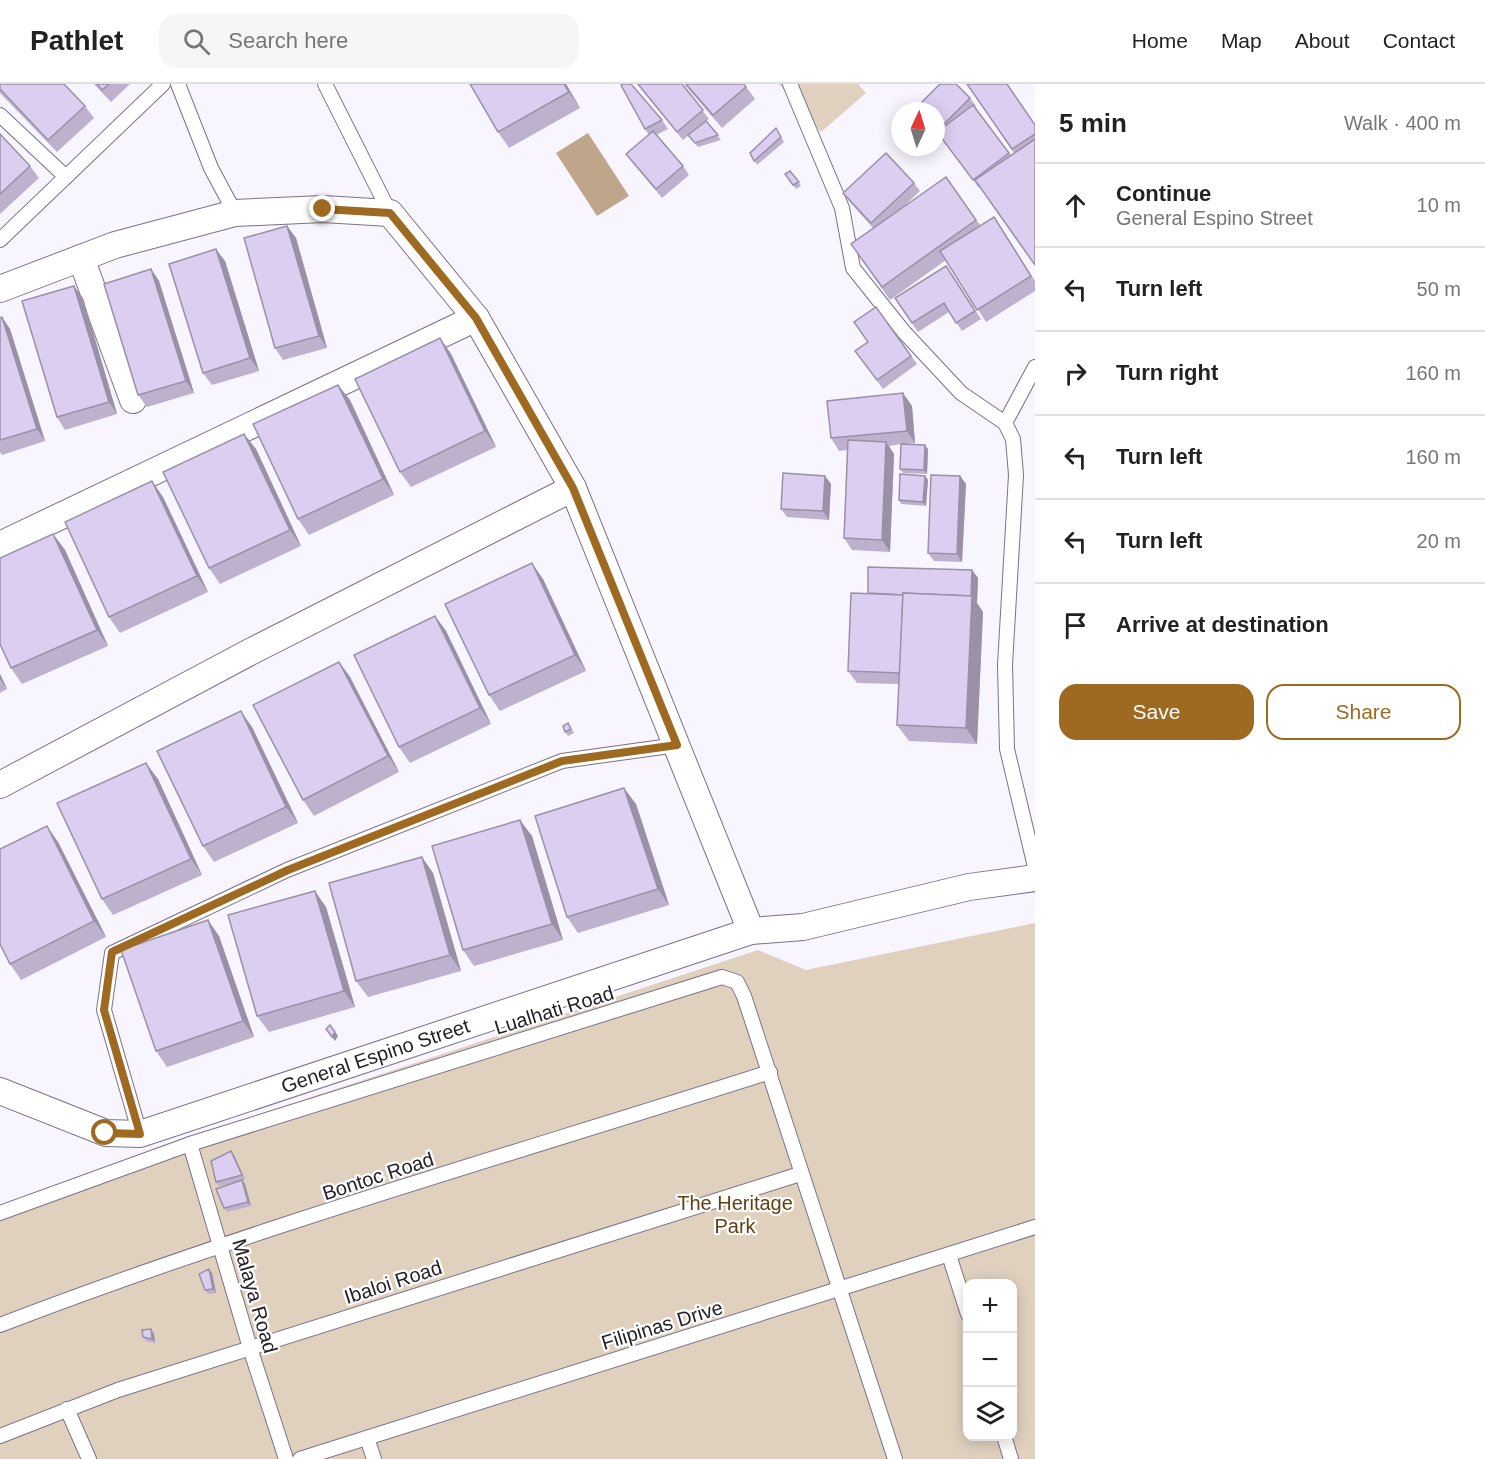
<!DOCTYPE html>
<html lang="en">
<head>
<meta charset="utf-8">
<style>
	:root { --surface:#fff; --page:#f6f6f6; --text:#222; --muted:#767676; --line:#e0e0e0; --accent:#9e6921 }
	body { margin:0; font-family:Helvetica,sans-serif; background:var(--page); color:var(--text) }
	.controls { position:absolute; right:18px; bottom:18px; display:grid; overflow:hidden; border-radius:12px; box-shadow:0 3px 15px #0003 }
	.controls button { width:54px; height:54px; display:grid; place-items:center; padding:0; border:0; border-bottom:2px solid var(--line); background:var(--surface); color:var(--text); font:30px sans-serif }
	.compass { position:absolute; left:891px; top:18px; width:54px; height:54px; border-radius:50%; background:var(--surface); box-shadow:0 3px 15px #0003; rotate:4deg }
	.stop { position:absolute; width:18px; height:18px; margin:-14px; border:4px solid #9e6921; border-radius:50%; background:#fff }
	.stop.end { background:#9e6921; border-color:#fff; box-shadow:0 2px 6px #0008 }
	.list { margin:0; padding:0; list-style:none }
	h2 { display:flex; justify-content:space-between; align-items:center; height:78px; margin:0; padding:0 24px; font-size:26px }
	h2 small { font-size:20px; font-weight:400; color:var(--muted) }
	.list li { display:grid; grid-template-columns:39px 1fr auto; gap:18px; align-items:center; box-sizing:border-box; height:84px; padding:0 24px; border-top:2px solid var(--line) }
	.list b { display:block; font-size:22px; white-space:nowrap }
	.list p { margin:0; font-size:20px; white-space:nowrap; color:var(--muted) }
	.list em { font-size:20px; font-style:normal; color:var(--muted) }
	.actions { display:flex; gap:12px; padding:18px 24px }
	.actions a { flex:1; padding:14px 0; border:2px solid var(--accent); border-radius:18px; text-align:center; font-size:21px; color:var(--accent) }
	.actions .main { background:var(--accent); color:#fff }
	.icon { flex:none; width:33px; height:33px; fill:none; stroke:currentColor; stroke-width:2; stroke-linecap:round; stroke-linejoin:round }
	.map { position:relative; flex:none; width:1035px; height:1375px; overflow:hidden }
	header { display:flex; align-items:center; gap:36px; box-sizing:border-box; height:84px; padding:0 30px; background:var(--surface); border-bottom:2px solid var(--line) }
	header strong { font-size:28px }
	nav { display:flex; gap:33px; margin-inline-start:auto; font-size:21px }
	.search { width:420px; height:54px; background:var(--page); display:flex; align-items:center; gap:15px; box-sizing:border-box; padding:0 21px; border-radius:18px; color:var(--muted); font-size:22px }
	main { display:flex }
	aside { flex:1; background:var(--surface) }
	.map>svg:first-child { display:block }
	.green { fill:#e0d1bf; fill-rule:evenodd }
	.water { fill:#bfa68a }
	.lines { fill:none; stroke-linecap:round; stroke-linejoin:round }
	.service-casing { stroke:#7a7286; stroke-width:16 }
	.minor-casing { stroke:#7a7286; stroke-width:28 }
	.service { stroke:#fff; stroke-width:14 }
	.minor { stroke:#fff; stroke-width:26 }
	.wall { fill:#bdb1ce }
	.shaded-wall { fill:#9a90a8 }
	.building { fill:#dccef0; stroke:#9a90a8; stroke-width:1.5 }
	.route { stroke:#9e6921; stroke-width:8 }
	.labels { text-anchor:middle; stroke-width:4.5; stroke-linejoin:round; paint-order:stroke }
	.street-label { font-size:20px; fill:#242129; stroke:#fff }
	.park-label { font-size:20px; fill:#63400f; stroke:#fff }
</style>
</head>
<body>
<header>
<strong>Pathlet</strong>
<div class="search"><svg class="icon" aria-label="search" viewBox="0 0 24 24"><circle cx="10" cy="10" r="6"/><path d="M15 15l6 6"/></svg>Search here</div>
<nav><a>Home</a><a>Map</a><a>About</a><a>Contact</a></nav>
</header>
<main>
<div class="map">
<svg width="1035" height="1375" viewBox="0 0 1035 1375">
	<rect width="100%" height="100%" fill="#f8f5fe"/>
	<!-- green -->
	<g class="green">
		<polygon points="779,0 858,0 866,9 821,48"/>
		<path d="M1035 839V1375H0V1124L166 1061 758 866 806 886ZM968 1200H1012V1352H968Z"/>
	</g>
	<!-- water -->
	<polygon class="water" points="588,49 629,112 597,132 556,69"/>
	<g class="lines">
		<!-- service casing -->
		<g class="service-casing">
			<g id="service">
				<polyline points="178,0 211,84 235,129"/>
				<polyline points="325,0 390,129"/>
				<polyline points="790,0 842,124 853,184 904,248 961,309 1005,339 1013,355 1016,391 1005,581 1007,665 1035,783"/>
				<polyline points="0,31 66,93"/>
				<polyline points="0,156 163,0"/>
				<polyline points="1005,339 1035,283"/>
				<polyline points="140,1050 104,926 112,869 287,786 562,677 677,661"/>
				<polyline points="190,1060 250,1264 286,1375"/>
				<polyline points="0,1129 190,1060 722,893 737,898 744,912 895,1375"/>
				<polyline points="949,1171 968,1230"/>
				<path d="M0 1241C252 1144 513 1070 770 988"/>
				<polyline points="67,1325 89,1375"/>
				<polyline points="0,1352 118,1306 800,1090"/>
				<polyline points="1004,1352 1011,1375"/>
				<polyline points="367,1354 374,1375"/>
				<polyline points="300,1375 1035,1143"/>
			</g>
		</g>
		<!-- minor casing -->
		<g class="minor-casing">
			<g id="minor">
				<polyline points="81,174 133,316"/>
				<polyline points="0,205 115,161 235,129 323,125 390,129 476,234 573,404 751,847"/>
				<polyline points="0,461 476,234"/>
				<polyline points="0,701 250,568 573,404"/>
				<path id="s1" d="M0 1007 106 1049 140 1050 751 847 803 843 969 803 1035 794"/>
			</g>
		</g>
		<!-- service -->
		<use href="#service" class="service"/>
		<!-- minor -->
		<use href="#minor" class="minor"/>
	</g>
	<!-- wall -->
	<g class="wall">
		<polygon points="0,0 85,22 94,34 57,68 0,9"/>
		<polygon points="94,0 130,0 111,18"/>
		<polygon points="470,0 566,0 580,24 509,64 498,48"/>
		<polygon points="637,0 682,0 709,35 706,37 721,56 698,63 689,51 683,56"/>
		<polygon points="684,0 744,0 755,15 722,44"/>
		<polygon points="967,0 1035,40 1035,181 980,103 979,104 937,48 938,47 936,45 936,27 919,27 916,24 970,14 976,22 975,23 1011,71 1014,69"/>
		<polygon points="662,36 668,45 656,51 683,82 689,91 662,114 632,78 626,70 649,51 645,45"/>
		<polygon points="779,49 784,58 757,81 750,69"/>
		<polygon points="0,50 30,82 39,94 0,130"/>
		<polygon points="790,87 801,102 796,105 785,90"/>
		<polygon points="946,93 980,141 1002,145 1035,197 1035,207 986,238 946,176 890,216 851,160 873,144 849,117 843,109 914,99 920,107 903,123"/>
		<polygon points="287,142 296,154 327,264 283,276 275,264"/>
		<polygon points="225,177 259,287 212,301 203,289"/>
		<polygon points="151,185 159,197 194,309 147,323 138,311"/>
		<polygon points="952,190 981,235 962,247 949,228 918,248 895,214"/>
		<polygon points="83,214 117,330 65,346 57,333"/>
		<polygon points="876,223 917,280 883,305 855,267 867,258"/>
		<polygon points="2,233 10,245 45,357 2,371 0,368 0,234"/>
		<polygon points="440,254 451,270 496,363 411,403 400,388"/>
		<polygon points="338,301 350,316 394,411 309,451 298,435"/>
		<polygon points="912,322 915,359 906,360 928,365 927,390 903,389 900,385 901,360 889,362 894,370 890,468 852,466 844,454 848,366 839,367 831,354"/>
		<polygon points="244,350 256,365 301,462 220,500 209,484"/>
		<polygon points="825,392 831,400 829,436 787,433 781,425"/>
		<polygon points="925,392 928,396 926,422 901,420 899,416"/>
		<polygon points="960,392 966,400 962,478 934,477 928,469"/>
		<polygon points="163,413 208,508 120,549 109,533"/>
		<polygon points="53,450 65,466 108,562 22,600 11,584"/>
		<polygon points="972,486 978,494 977,519 983,528 977,660 909,657 897,641 899,600 857,599 848,587 868,509"/>
		<polygon points="543,495 586,587 500,627 489,611"/>
		<polygon points="435,532 446,547 491,640 410,679 399,663"/>
		<polygon points="339,578 350,593 399,688 314,732 303,716"/>
		<polygon points="0,590 7,605 0,609"/>
		<polygon points="568,639 574,649 568,652 565,648"/>
		<polygon points="252,643 298,739 214,778 203,762"/>
		<polygon points="158,695 202,791 113,831 102,815"/>
		<polygon points="636,720 669,821 578,849 567,833"/>
		<polygon points="532,752 563,856 474,882 463,866"/>
		<polygon points="58,758 106,853 21,896 10,880"/>
		<polygon points="433,789 461,887 368,913 356,897"/>
		<polygon points="326,823 355,923 269,948 257,932"/>
		<polygon points="219,852 254,953 167,983 156,967"/>
		<polygon points="231,1067 234,1071 245,1096 219,1102 216,1098"/>
		<polygon points="242,1096 245,1100 251,1122 227,1128 224,1124"/>
		<polygon points="212,1189 216,1209 208,1210 205,1206"/>
		<polygon points="151,1245 154,1250 155,1259 146,1257 143,1253"/>
	</g>
	<!-- shaded-wall -->
	<g class="shaded-wall">
		<polygon points="564,0 566,0 580,24 569,8"/>
		<polygon points="287,142 296,154 327,264 319,252"/>
		<polygon points="216,165 225,177 259,287 250,274"/>
		<polygon points="151,185 159,197 194,309 186,297"/>
		<polygon points="74,202 83,214 117,330 109,318"/>
		<polygon points="2,233 10,245 45,357 37,345"/>
		<polygon points="440,254 451,270 496,363 485,347"/>
		<polygon points="338,301 350,316 394,411 383,395"/>
		<polygon points="903,309 912,322 915,359 907,347"/>
		<polygon points="244,350 256,365 301,462 290,446"/>
		<polygon points="886,358 894,370 890,468 882,456"/>
		<polygon points="925,361 928,365 927,390 924,386"/>
		<polygon points="825,392 831,400 829,436 823,427"/>
		<polygon points="925,392 928,396 926,422 923,418"/>
		<polygon points="960,392 966,400 962,478 957,470"/>
		<polygon points="152,397 163,413 208,508 197,492"/>
		<polygon points="53,450 65,466 108,562 97,546"/>
		<polygon points="532,479 543,495 586,587 575,571"/>
		<polygon points="972,486 978,494 977,519 983,528 977,660 966,644"/>
		<polygon points="435,532 446,547 491,640 480,624"/>
		<polygon points="339,578 350,593 399,688 388,672"/>
		<polygon points="0,590 7,605 0,595"/>
		<polygon points="241,627 252,643 298,739 286,723"/>
		<polygon points="146,679 158,695 202,791 191,775"/>
		<polygon points="624,704 636,720 669,821 658,805"/>
		<polygon points="520,736 532,752 563,856 552,840"/>
		<polygon points="47,742 58,758 106,853 94,837"/>
		<polygon points="422,773 433,789 461,887 450,871"/>
		<polygon points="315,807 326,823 355,923 344,907"/>
		<polygon points="208,836 219,852 254,953 243,937"/>
		<polygon points="335,948 338,952 335,957 332,953"/>
		<polygon points="231,1067 234,1071 245,1096 242,1091"/>
		<polygon points="242,1096 245,1100 251,1122 248,1118"/>
		<polygon points="209,1185 212,1189 216,1209 213,1205"/>
		<polygon points="151,1245 154,1250 155,1259 152,1255"/>
	</g>
	<!-- building -->
	<g class="building">
		<polygon points="0,0 64,0 85,22 48,56 0,5"/>
		<polygon points="97,0 109,0 102,6"/>
		<polygon points="470,0 564,0 569,8 498,48"/>
		<polygon points="623,0 631,0 662,36 645,45 621,1"/>
		<polygon points="638,0 682,0 703,26 677,48"/>
		<polygon points="686,0 744,0 746,3 713,31"/>
		<polygon points="940,0 956,0 970,14 939,45 936,43 936,27 920,27 916,24"/>
		<polygon points="967,0 1007,0 1035,41 1035,50 1012,65"/>
		<polygon points="973,21 1009,69 973,96 937,48"/>
		<polygon points="706,37 718,51 695,59 688,51"/>
		<polygon points="776,44 781,53 754,77 750,69"/>
		<polygon points="653,47 683,82 656,105 626,70"/>
		<polygon points="0,50 30,82 0,110"/>
		<polygon points="1035,55 1035,181 975,96"/>
		<polygon points="886,69 914,99 871,139 843,109"/>
		<polygon points="790,87 799,98 793,101 785,90"/>
		<polygon points="946,93 976,136 882,203 851,160"/>
		<polygon points="994,133 1031,192 977,226 940,167"/>
		<polygon points="287,142 319,252 275,264 244,154"/>
		<polygon points="216,165 250,274 203,289 169,180"/>
		<polygon points="946,182 975,227 956,239 944,219 912,239 895,214"/>
		<polygon points="151,185 186,297 138,311 104,200"/>
		<polygon points="74,202 109,318 57,333 22,217"/>
		<polygon points="876,223 911,272 877,296 855,267 868,258 854,238"/>
		<polygon points="2,233 37,345 0,356 0,234"/>
		<polygon points="440,254 485,347 400,388 355,295"/>
		<polygon points="338,301 383,395 298,435 253,340"/>
		<polygon points="903,309 907,347 831,354 827,317"/>
		<polygon points="244,350 290,446 209,484 163,388"/>
		<polygon points="848,356 886,358 882,456 844,454"/>
		<polygon points="901,360 925,361 924,386 900,385"/>
		<polygon points="783,389 825,392 823,427 781,425"/>
		<polygon points="900,390 925,392 923,418 899,416"/>
		<polygon points="931,391 960,392 957,470 928,469"/>
		<polygon points="152,397 197,492 109,533 65,438"/>
		<polygon points="53,450 97,546 11,584 0,560 0,474"/>
		<polygon points="532,479 575,571 489,611 445,520"/>
		<polygon points="868,483 972,486 971,512 903,509 903,511 868,509"/>
		<polygon points="851,509 903,511 900,589 848,587"/>
		<polygon points="903,509 972,512 966,644 897,641"/>
		<polygon points="435,532 480,624 399,663 354,571"/>
		<polygon points="339,578 388,672 303,716 253,621"/>
		<polygon points="241,627 286,723 203,762 157,667"/>
		<polygon points="568,639 571,645 565,648 563,642"/>
		<polygon points="146,679 191,775 102,815 57,719"/>
		<polygon points="624,704 658,805 567,833 535,732"/>
		<polygon points="520,736 552,840 463,866 432,762"/>
		<polygon points="47,742 94,837 10,880 0,860 0,765"/>
		<polygon points="422,773 450,871 356,897 329,799"/>
		<polygon points="315,807 344,907 257,932 228,831"/>
		<polygon points="208,836 243,937 156,967 121,866"/>
		<polygon points="330,941 335,948 332,953 326,945"/>
		<polygon points="231,1067 242,1091 216,1098 211,1077"/>
		<polygon points="242,1096 248,1118 224,1124 216,1105"/>
		<polygon points="209,1185 213,1205 205,1206 199,1190"/>
		<polygon points="151,1245 152,1255 143,1253 142,1246"/>
	</g>
	<g class="lines">
		<!-- route -->
		<polyline class="route" points="105,1049 140,1050 104,926 112,868 288,786 562,677 677,661 573,404 476,234 390,129 323,125"/>
	</g>
	<g class="labels">
		<!-- street labels -->
		<g class="street-label">
			<text transform="translate(554 926) rotate(-17)" y="7">Lualhati Road</text>
			<text dy="7" stroke="none"><textPath href="#s1" startOffset="396">General Espino Street</textPath></text>
			<text transform="translate(378 1092) rotate(-18)" y="7">Bontoc Road</text>
			<text transform="translate(393 1198) rotate(-18)" y="7">Ibaloi Road</text>
			<text transform="translate(255 1212) rotate(74)" y="7">Malaya Road</text>
			<text transform="translate(662 1241) rotate(-17)" y="7">Filipinas Drive</text>
		</g>
		<!-- park labels -->
		<g class="park-label">
			<text x="735" y="1126">The Heritage<tspan x="735" dy="23">Park</tspan></text>
		</g>
	</g>
</svg>
<div class="controls">
<button>+</button>
<button>−</button>
<button><svg class="icon" aria-label="layers" viewBox="0 0 24 24"><path d="M12 4l9 5-9 5-9-5zM3 14l9 5 9-5"/></svg></button>
</div>
<svg class="compass" viewBox="-18 -18 36 36"><path d="M0-13l5 13h-10z" fill="#e53935"/><path d="M0 13l5-13h-10z" fill="#767676"/></svg>
<div class="stop" style="left:105px;top:1049px"></div>
<div class="stop end" style="left:323px;top:125px"></div>
</div>
<aside>
<h2>5 min<small>Walk · 400 m</small></h2>
<ul class="list">
<li><svg class="icon" aria-label="ahead" viewBox="0 0 24 24"><path d="M12 20V5M6 11l6-6 6 6"/></svg><div><b>Continue</b><p>General Espino Street</p></div><em>10 m</em></li>
<li><svg class="icon" aria-label="left" viewBox="0 0 24 24"><path d="M17 20v-9H6M10 6l-5 5 5 5"/></svg><div><b>Turn left</b></div><em>50 m</em></li>
<li><svg class="icon" aria-label="right" viewBox="0 0 24 24"><path d="M7 20v-9h11M14 6l5 5-5 5"/></svg><div><b>Turn right</b></div><em>160 m</em></li>
<li><svg class="icon" aria-label="left" viewBox="0 0 24 24"><path d="M17 20v-9H6M10 6l-5 5 5 5"/></svg><div><b>Turn left</b></div><em>160 m</em></li>
<li><svg class="icon" aria-label="left" viewBox="0 0 24 24"><path d="M17 20v-9H6M10 6l-5 5 5 5"/></svg><div><b>Turn left</b></div><em>20 m</em></li>
<li><svg class="icon" aria-label="arrive" viewBox="0 0 24 24"><path d="M6 21V4h12l-3 4 3 4H6"/></svg><div><b>Arrive at destination</b></div></li>
</ul>
<div class="actions"><a class="main">Save</a><a>Share</a></div>
</aside>
</main>
</body>
</html>
